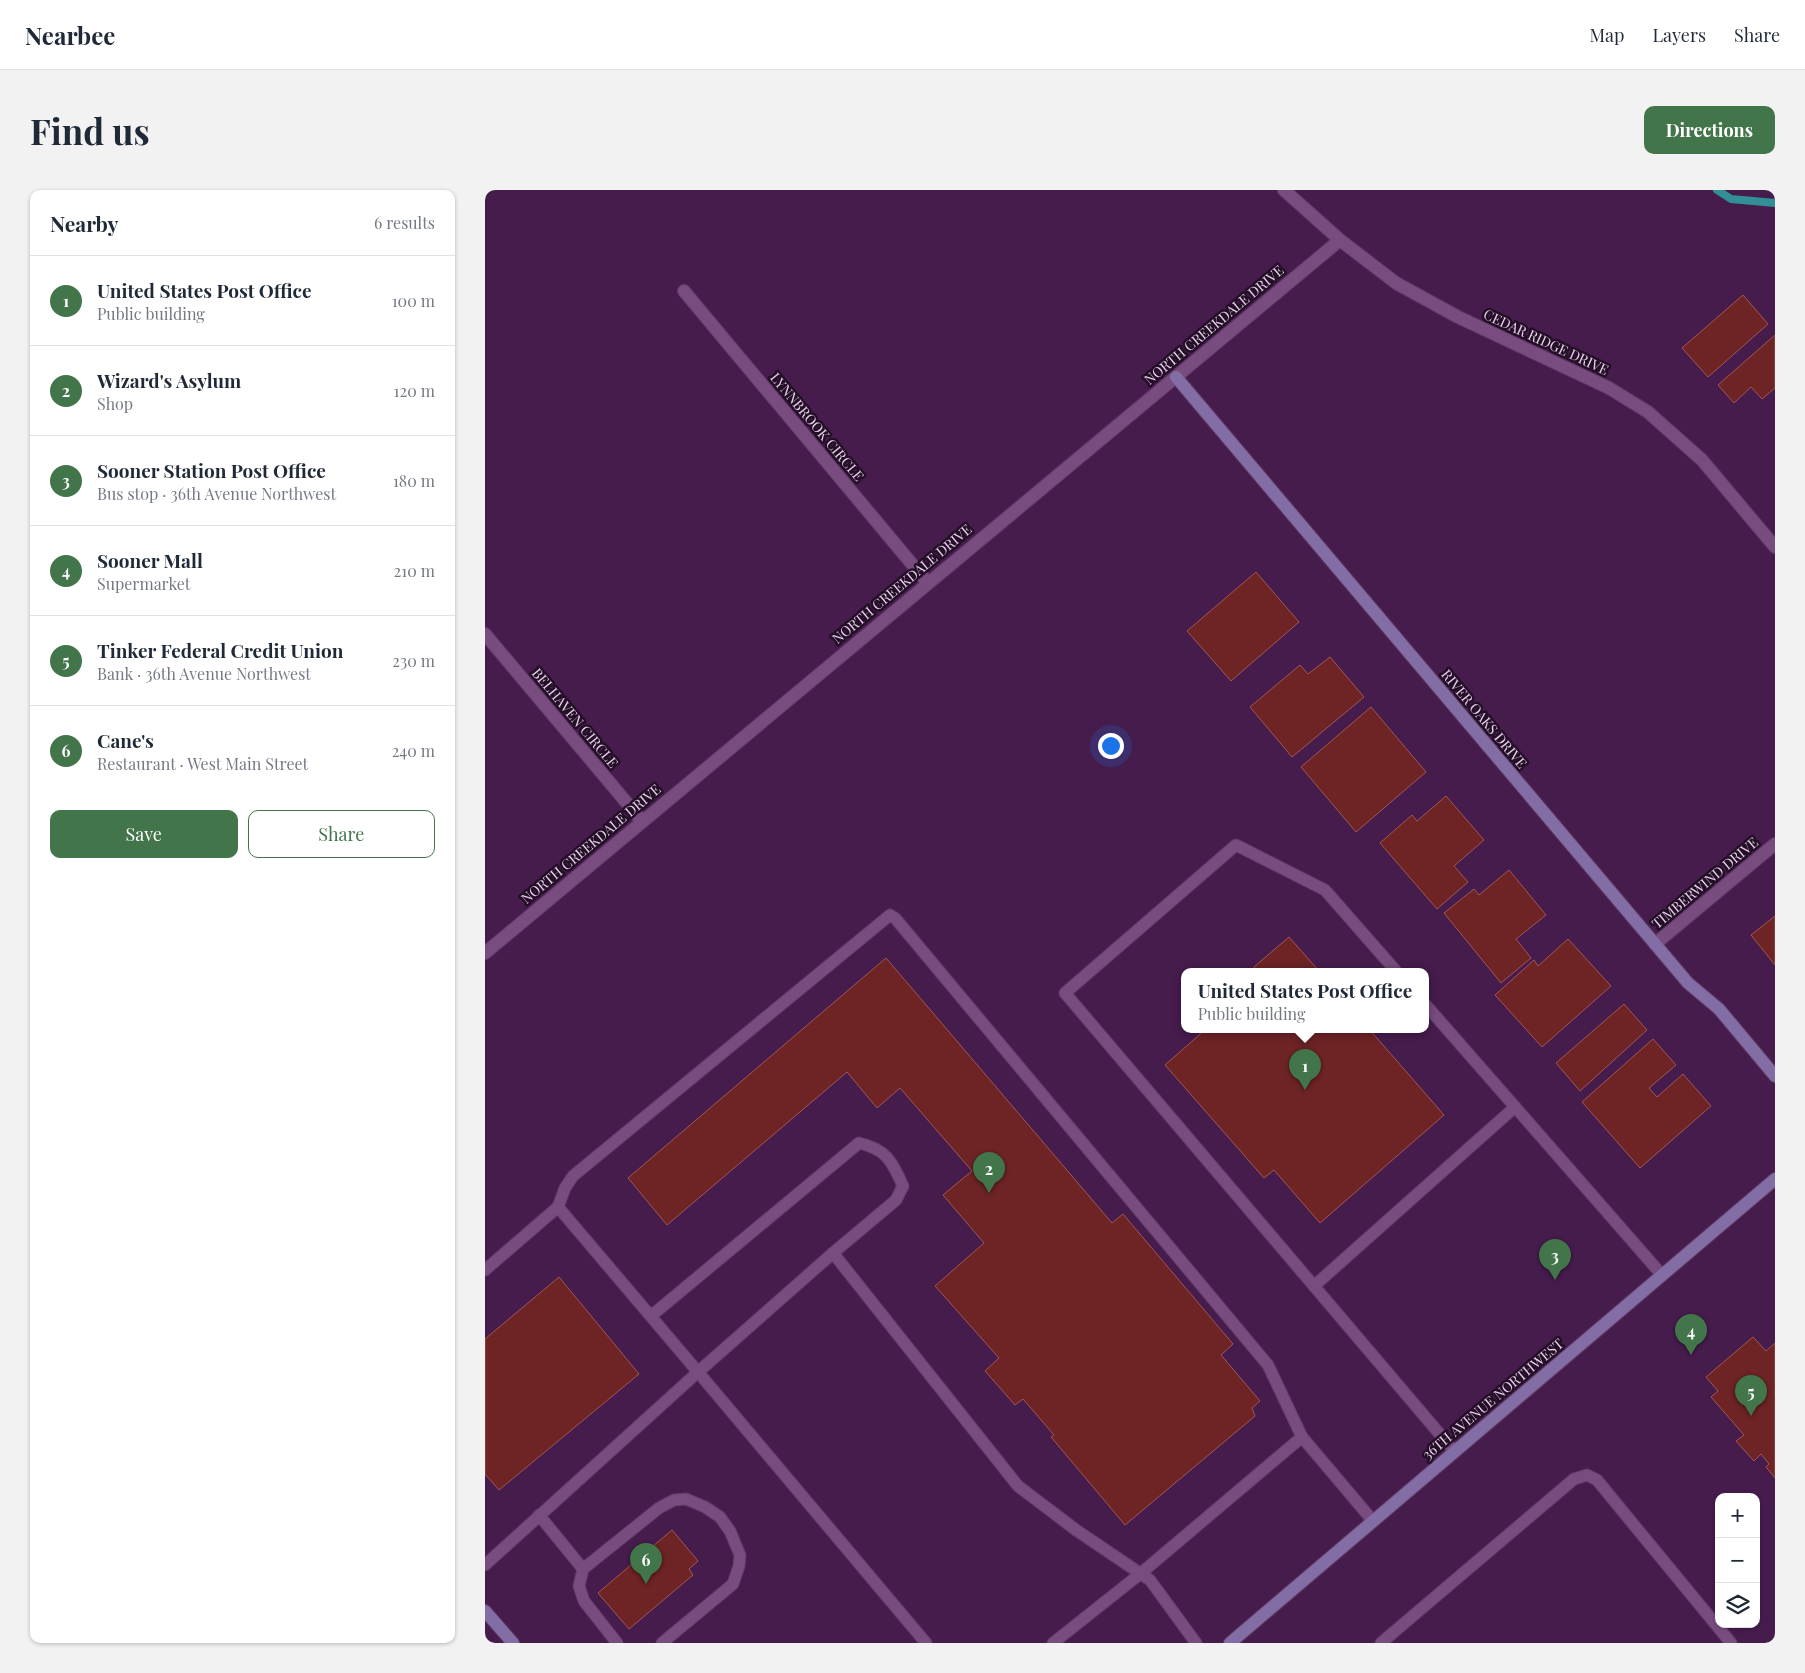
<!DOCTYPE html>
<html lang="en">
<head>
<meta charset="utf-8">
<style>
	:root { --surface:#fff; --page:#f2f2f3; --text:#1f2937; --muted:#747a83; --line:#e0e1e3; --accent:#42754a }
	body { margin:0; font-family:"Playfair Display",serif; background:var(--page); color:var(--text) }
	.controls { position:absolute; right:15px; bottom:15px; display:grid; overflow:hidden; border-radius:10px; box-shadow:0 1px 4px #0004 }
	.controls button { width:45px; height:45px; display:grid; place-items:center; padding:0; border:0; border-bottom:1px solid var(--line); background:var(--surface); color:var(--text); font:25px sans-serif }
	.you { position:absolute; left:625px; top:555px; width:18px; height:18px; margin:-12px; border:4px solid #fff; border-radius:50%; background:#1a73e8; box-shadow:0 0 0 8px #1a73e833 }
	.badge { display:grid; place-items:center; width:32px; height:32px; border-radius:50%; background:var(--accent); color:#fff; font-size:16px; font-weight:700 }
	.pin { position:absolute; translate:-50% -41px; filter:drop-shadow(0 1px 2px #0008) }
	.pin::after { content:''; position:absolute; top:26px; width:18px; height:15px; background:inherit; clip-path:polygon(0 0,100% 0,50% 100%) }
	.popup { position:absolute; left:696px; top:778px; width:248px; height:65px; box-sizing:border-box; display:grid; place-content:center; border-radius:10px; background:var(--surface); filter:drop-shadow(0 1px 4px #0005); font-size:16px; white-space:nowrap; color:var(--muted) }
	.popup b { font-size:19px; color:var(--text) }
	.popup::after { content:''; position:absolute; left:50%; top:100%; margin-left:-10px; border:10px solid transparent; border-top-color:var(--surface) }
	.list { margin:0; padding:0; list-style:none }
	h2 { display:flex; justify-content:space-between; align-items:center; height:65px; margin:0; padding:0 20px; font-size:21px }
	h2 small { font-size:16px; font-weight:400; color:var(--muted) }
	.list li { display:grid; grid-template-columns:32px 1fr auto; gap:15px; align-items:center; box-sizing:border-box; height:90px; padding:0 20px; border-top:1px solid var(--line) }
	.list b { display:block; font-size:19px; white-space:nowrap }
	.list p { margin:0; font-size:16px; white-space:nowrap; color:var(--muted) }
	.list em { font-size:16px; font-style:normal; color:var(--muted) }
	.actions { display:flex; gap:10px; padding:15px 20px }
	.actions a { flex:1; padding:11px 0; border:1px solid var(--accent); border-radius:10px; text-align:center; font-size:18px; color:var(--accent) }
	.actions .main { background:var(--accent); color:#fff }
	.icon { flex:none; width:28px; height:28px; fill:none; stroke:currentColor; stroke-width:2; stroke-linecap:round; stroke-linejoin:round }
	.map { position:relative; flex:none; width:1290px; height:1453px; overflow:hidden; border-radius:10px }
	header { display:flex; align-items:center; gap:30px; box-sizing:border-box; height:70px; padding:0 25px; background:var(--surface); border-bottom:1px solid var(--line) }
	header strong { font-size:24px }
	nav { display:flex; gap:28px; margin-inline-start:auto; font-size:18px }
	.intro { display:flex; align-items:center; justify-content:space-between; box-sizing:border-box; height:120px; padding:0 30px }
	h1 { margin:0; font-size:35px }
	.button { padding:12px 22px; border-radius:10px; background:var(--accent); color:#fff; font-size:18px; font-weight:700 }
	main { display:flex; gap:30px; padding:0 30px }
	aside { flex:1; background:var(--surface); border-radius:10px; box-shadow:0 1px 4px #0004 }
	.map>svg:first-child { display:block }
	.lines { fill:none; stroke-linecap:round; stroke-linejoin:round }
	.stream { stroke:#338f96; stroke-width:8 }
	.building { fill:#6e2325; stroke:#a15755 }
	.lane-casing { stroke:#613b67; stroke-width:13 }
	.street-casing { stroke:#613b67; stroke-width:14 }
	.secondary-casing { stroke:#613b67; stroke-width:14 }
	.lane { stroke:#794c80; stroke-width:11 }
	.street { stroke:#794c80; stroke-width:12 }
	.secondary { stroke:#826da5; stroke-width:12 }
	.labels { text-anchor:middle; stroke-width:5; stroke-linejoin:round; paint-order:stroke }
	.street-label { font-size:14px; fill:#ebd1ef; stroke:#231026 }
</style>
</head>
<body>
<header>
<strong>Nearbee</strong>
<nav><a>Map</a><a>Layers</a><a>Share</a></nav>
</header>
<div class="intro"><h1>Find us</h1><a class="button">Directions</a></div>
<main>
<aside>
<h2>Nearby<small>6 results</small></h2>
<ul class="list">
<li><span class="badge">1</span><div><b>United States Post Office</b><p>Public building</p></div><em>100 m</em></li>
<li><span class="badge">2</span><div><b>Wizard's Asylum</b><p>Shop</p></div><em>120 m</em></li>
<li><span class="badge">3</span><div><b>Sooner Station Post Office</b><p>Bus stop · 36th Avenue Northwest</p></div><em>180 m</em></li>
<li><span class="badge">4</span><div><b>Sooner Mall</b><p>Supermarket</p></div><em>210 m</em></li>
<li><span class="badge">5</span><div><b>Tinker Federal Credit Union</b><p>Bank · 36th Avenue Northwest</p></div><em>230 m</em></li>
<li><span class="badge">6</span><div><b>Cane's</b><p>Restaurant · West Main Street</p></div><em>240 m</em></li>
</ul>
<div class="actions"><a class="main">Save</a><a>Share</a></div>
</aside>
<div class="map">
<svg width="1290" height="1453" viewBox="0 0 1290 1453">
	<rect width="100%" height="100%" fill="#461c4d"/>
	<g class="lines">
		<!-- stream -->
		<polyline class="stream" points="1232,0 1246,9 1290,13"/>
	</g>
	<!-- building -->
	<g class="building">
		<polygon points="1258,105 1283,134 1223,187 1197,158"/>
		<polygon points="1290,145 1290,198 1277,209 1266,197 1249,213 1233,195"/>
		<polygon points="771,382 814,432 746,491 702,441"/>
		<polygon points="845,467 879,507 807,567 765,517 815,475 823,484"/>
		<polygon points="886,517 941,582 871,642 816,577"/>
		<polygon points="961,606 999,650 969,676 983,692 952,719 895,653 927,625 932,631"/>
		<polygon points="1024,680 1061,725 1031,749 1046,768 1016,793 959,723 989,699 994,705"/>
		<polygon points="1290,726 1290,775 1266,745"/>
		<polygon points="804,747 834,781 771,781 769,777"/>
		<polygon points="1083,749 1126,796 1057,857 1010,805 1049,770 1053,776"/>
		<polygon points="401,768 627,1033 638,1024 748,1154 736,1165 775,1211 767,1218 770,1226 640,1335 566,1247 569,1245 538,1209 530,1215 500,1181 514,1168 450,1096 499,1053 458,1005 487,981 415,898 392,918 362,882 182,1035 143,988"/>
		<polygon points="1139,814 1162,840 1095,901 1071,873"/>
		<polygon points="721,839 884,839 959,925 835,1033 789,980 779,988 680,875"/>
		<polygon points="1168,849 1191,875 1164,898 1172,907 1198,884 1226,916 1155,978 1097,912"/>
		<polygon points="74,1087 154,1184 14,1300 0,1284 0,1149"/>
		<polygon points="1268,1147 1281,1161 1290,1153 1290,1288 1281,1277 1284,1274 1276,1264 1269,1271 1251,1251 1259,1245 1226,1207 1233,1201 1221,1187"/>
		<polygon points="187,1340 213,1371 204,1379 208,1385 144,1439 113,1403"/>
	</g>
	<g class="lines">
		<!-- lane casing -->
		<g class="lane-casing">
			<g id="lane">
				<polyline points="911,781 840,700 751,655 580,803 970,1262"/>
				<polyline points="940,814 1177,1085"/>
				<polyline points="73,1017 80,998 88,986 405,725 410,728 783,1175 817,1247"/>
				<polyline points="0,1080 73,1017 213,1182 348,1063 533,1296 591,1340 665,1390 711,1453"/>
				<polyline points="829,1096 1030,917"/>
				<path d="M166 1126 374 953C401 959 407 971 418 996L411 1010 348 1063"/>
				<polyline points="54,1325 98,1379"/>
				<polyline points="0,1375 213,1182 441,1453"/>
				<polyline points="132,1453 99,1411 94,1396 98,1379 174,1318 189,1310 201,1309 220,1317 235,1327 245,1341 255,1365 254,1376 248,1394 177,1453"/>
				<polyline points="568,1453 655,1384 817,1247 888,1331"/>
				<polyline points="896,1453 1089,1289 1102,1285 1112,1290 1246,1453"/>
			</g>
		</g>
		<!-- street casing -->
		<g class="street-casing">
			<g id="street">
				<polyline points="799,0 855,50 911,93 973,127 1124,198 1163,222 1217,270 1290,357"/>
				<polyline points="199,101 442,392"/>
				<polyline points="0,444 157,631"/>
				<polyline points="1170,754 1290,654"/>
				<polyline points="0,763 855,50"/>
			</g>
		</g>
		<!-- secondary casing -->
		<g class="secondary-casing">
			<g id="secondary">
				<polyline points="691,187 1203,793 1234,819 1290,886"/>
				<polyline points="0,1421 28,1453"/>
				<polyline points="745,1453 1290,989"/>
			</g>
		</g>
		<!-- lane -->
		<use href="#lane" class="lane"/>
		<!-- street -->
		<use href="#street" class="street"/>
		<!-- secondary -->
		<use href="#secondary" class="secondary"/>
	</g>
	<g class="labels">
		<!-- street labels -->
		<g class="street-label">
			<text transform="translate(729 135) rotate(-40)" y="5">NORTH CREEKDALE DRIVE</text>
			<text transform="translate(1061 152) rotate(25)" y="5">CEDAR RIDGE DRIVE</text>
			<text transform="translate(332 237) rotate(50)" y="5">LYNNBROOK CIRCLE</text>
			<text transform="translate(417 394) rotate(-40)" y="5">NORTH CREEKDALE DRIVE</text>
			<text transform="translate(90 528) rotate(50)" y="5">BELHAVEN CIRCLE</text>
			<text transform="translate(999 529) rotate(50)" y="5">RIVER OAKS DRIVE</text>
			<text transform="translate(106 654) rotate(-40)" y="5">NORTH CREEKDALE DRIVE</text>
			<text transform="translate(1220 693) rotate(-40)" y="5">TIMBERWIND DRIVE</text>
			<text transform="translate(1008 1209) rotate(-40)" y="5">36TH AVENUE NORTHWEST</text>
		</g>
	</g>
</svg>
<div class="controls">
<button>+</button>
<button>−</button>
<button><svg class="icon" aria-label="layers" viewBox="0 0 24 24"><path d="M12 4l9 5-9 5-9-5zM3 14l9 5 9-5"/></svg></button>
</div>
<div class="you"></div>
<div class="pin badge" style="left:820px;top:900px">1</div>
<div class="popup"><b>United States Post Office</b>Public building</div>
<div class="pin badge" style="left:504px;top:1003px">2</div>
<div class="pin badge" style="left:1070px;top:1090px">3</div>
<div class="pin badge" style="left:1206px;top:1165px">4</div>
<div class="pin badge" style="left:1266px;top:1226px">5</div>
<div class="pin badge" style="left:161px;top:1394px">6</div>
</div>
</main>
</body>
</html>
